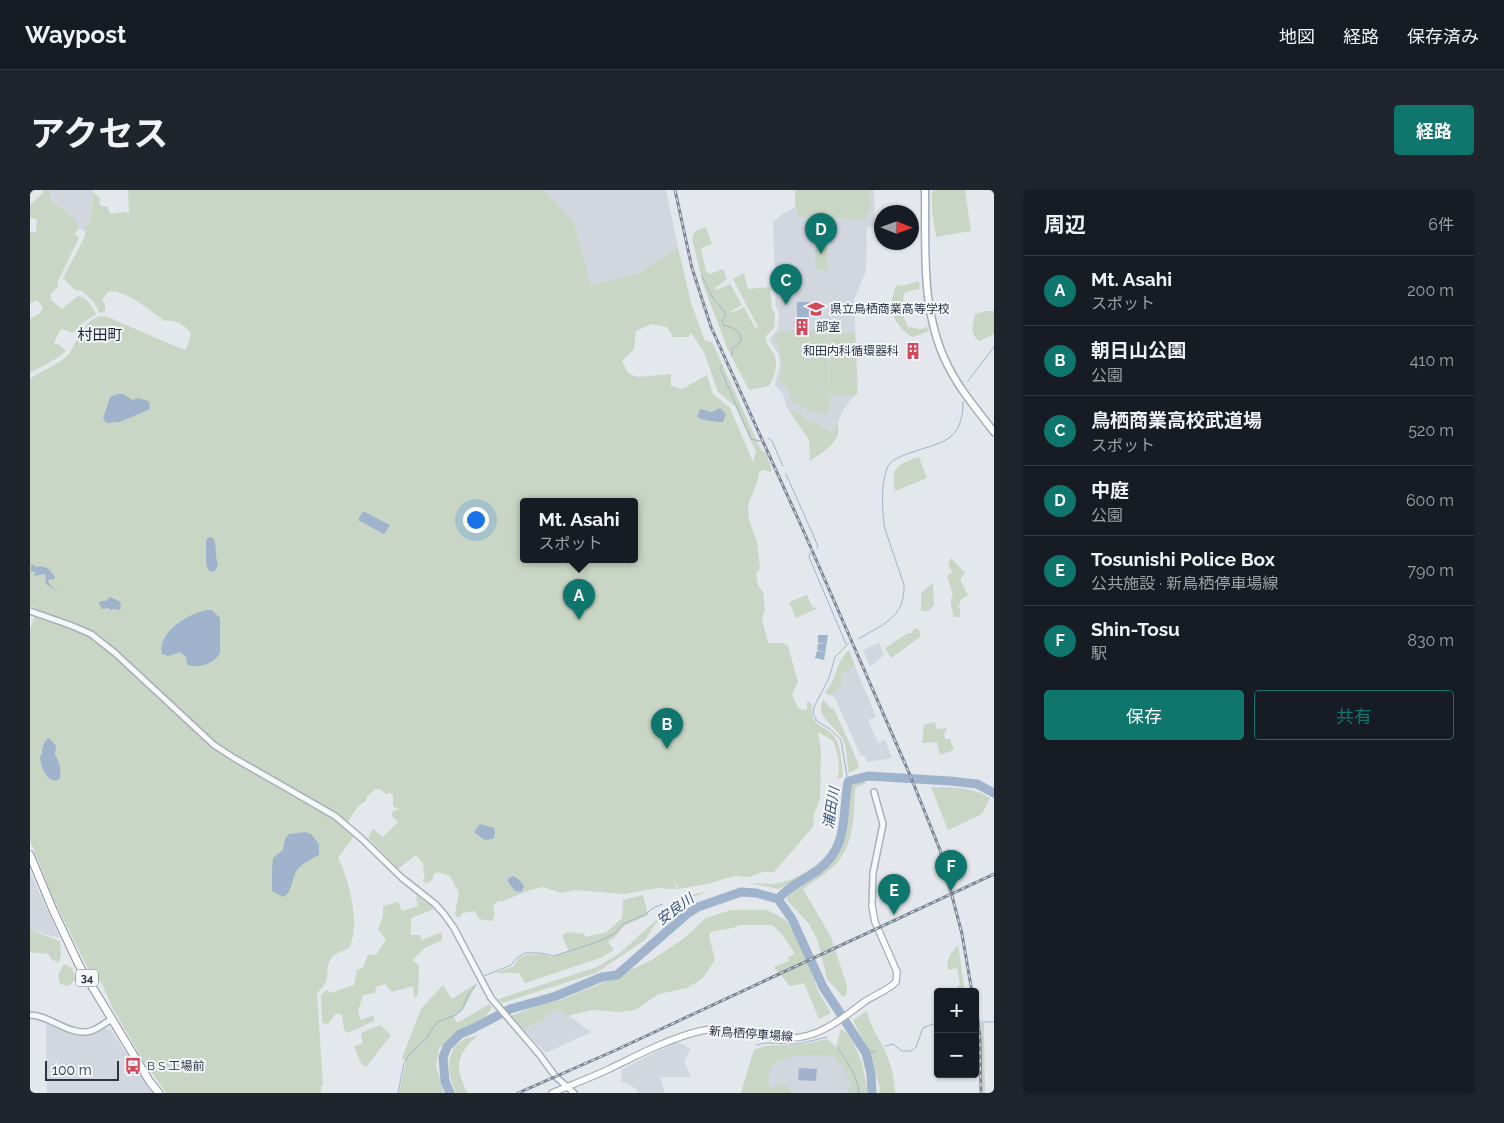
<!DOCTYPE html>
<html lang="ja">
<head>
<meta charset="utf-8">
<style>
	:root { --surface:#171b24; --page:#20242c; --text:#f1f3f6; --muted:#9ea1a6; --line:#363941; --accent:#0f766e }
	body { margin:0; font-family:Raleway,"Noto Sans JP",sans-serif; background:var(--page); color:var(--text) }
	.controls { position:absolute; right:15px; bottom:15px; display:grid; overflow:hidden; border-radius:5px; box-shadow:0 1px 4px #0004 }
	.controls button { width:45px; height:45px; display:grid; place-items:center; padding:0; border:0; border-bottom:1px solid var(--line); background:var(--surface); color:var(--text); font:25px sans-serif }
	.compass { position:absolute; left:844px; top:15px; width:45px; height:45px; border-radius:50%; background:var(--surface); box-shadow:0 1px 4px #0004; rotate:91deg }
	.scale { position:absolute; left:15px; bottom:12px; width:74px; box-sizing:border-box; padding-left:5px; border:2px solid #2b3445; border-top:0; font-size:14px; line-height:18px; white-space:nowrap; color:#2b3445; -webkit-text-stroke:4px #f4f6f9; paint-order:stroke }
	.you { position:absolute; left:445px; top:329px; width:18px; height:18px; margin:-12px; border:4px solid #fff; border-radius:50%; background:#1a73e8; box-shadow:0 0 0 8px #1a73e833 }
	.badge { display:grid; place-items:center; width:32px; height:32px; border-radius:50%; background:var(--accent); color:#fff; font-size:16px; font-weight:700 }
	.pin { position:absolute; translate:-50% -41px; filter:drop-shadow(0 1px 2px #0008) }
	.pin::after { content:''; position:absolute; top:26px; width:18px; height:15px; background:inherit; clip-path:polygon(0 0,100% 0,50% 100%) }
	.popup { position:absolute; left:490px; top:308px; width:118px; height:65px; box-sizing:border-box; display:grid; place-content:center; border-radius:5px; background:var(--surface); filter:drop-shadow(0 1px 4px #0005); font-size:16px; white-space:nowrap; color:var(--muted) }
	.popup b { font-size:19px; color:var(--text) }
	.popup::after { content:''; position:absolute; left:50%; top:100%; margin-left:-10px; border:10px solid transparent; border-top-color:var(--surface) }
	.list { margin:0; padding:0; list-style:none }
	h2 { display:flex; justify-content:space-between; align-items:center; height:65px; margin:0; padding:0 20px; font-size:21px }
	h2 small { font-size:16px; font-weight:400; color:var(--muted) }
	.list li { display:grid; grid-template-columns:32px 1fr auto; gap:15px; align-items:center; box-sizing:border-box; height:70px; padding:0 20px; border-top:1px solid var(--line) }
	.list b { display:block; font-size:19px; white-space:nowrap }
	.list p { margin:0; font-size:16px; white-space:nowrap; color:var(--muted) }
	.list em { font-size:16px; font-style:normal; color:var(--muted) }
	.actions { display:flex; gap:10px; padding:15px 20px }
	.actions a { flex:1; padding:11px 0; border:1px solid var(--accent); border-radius:5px; text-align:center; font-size:18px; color:var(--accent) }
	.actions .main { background:var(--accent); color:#fff }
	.map { position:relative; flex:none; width:964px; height:903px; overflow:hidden; border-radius:5px }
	header { display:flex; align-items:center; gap:30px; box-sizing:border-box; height:70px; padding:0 25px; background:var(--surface); border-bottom:1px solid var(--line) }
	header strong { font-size:24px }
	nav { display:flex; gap:28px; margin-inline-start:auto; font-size:18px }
	.intro { display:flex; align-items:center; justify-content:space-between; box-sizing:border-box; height:120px; padding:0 30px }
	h1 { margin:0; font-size:35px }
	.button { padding:12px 22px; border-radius:5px; background:var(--accent); color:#fff; font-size:18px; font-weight:700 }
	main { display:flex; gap:30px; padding:0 30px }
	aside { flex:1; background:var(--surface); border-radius:5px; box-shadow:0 1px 4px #0004 }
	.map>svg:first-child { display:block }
	.built { fill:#d2d6de }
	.green { fill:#c9d6c5; fill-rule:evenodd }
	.water { fill:#9fb4cc }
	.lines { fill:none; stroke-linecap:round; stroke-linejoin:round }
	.stream { stroke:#9fb4cc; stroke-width:1 }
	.river { stroke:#9fb4cc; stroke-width:9 }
	.tertiary-casing { stroke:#a9aeb7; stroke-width:8 }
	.secondary-casing { stroke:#a9aeb7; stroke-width:8 }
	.primary-casing { stroke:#a3abb8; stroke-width:9 }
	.trunk-casing { stroke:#8b94a3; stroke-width:9 }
	.tertiary { stroke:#f7f8fa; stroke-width:5 }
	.secondary { stroke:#fff; stroke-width:5.5 }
	.primary { stroke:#fff; stroke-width:6 }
	.trunk { stroke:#fff; stroke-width:7 }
	.rail-casing { stroke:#7d8696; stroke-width:3 }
	.rail { stroke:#f4f6f9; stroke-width:1; stroke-dasharray:4; stroke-linecap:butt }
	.labels { text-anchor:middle; stroke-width:4; stroke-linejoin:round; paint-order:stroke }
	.shield { fill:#f4f6f9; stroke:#676e7b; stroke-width:1 }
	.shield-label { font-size:11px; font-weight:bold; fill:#2b3445 }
	.poi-label { font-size:12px; fill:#2b3445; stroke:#f4f6f9; text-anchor:start }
	.street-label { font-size:12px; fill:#2b3445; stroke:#f4f6f9 }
	.water-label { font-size:14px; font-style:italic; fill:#34527a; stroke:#f4f6f9 }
	.quarter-label { font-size:15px; fill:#1d2536; stroke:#f4f6f9 }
</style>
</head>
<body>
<header>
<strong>Waypost</strong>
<nav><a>地図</a><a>経路</a><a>保存済み</a></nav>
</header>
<div class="intro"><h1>アクセス</h1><a class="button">経路</a></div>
<main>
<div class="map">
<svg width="964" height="903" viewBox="0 0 964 903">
	<rect width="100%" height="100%" fill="#e4e7ec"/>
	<!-- built -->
	<g class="built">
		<polygon points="21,0 63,0 61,28 55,42 49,38 48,32 20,9"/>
		<polygon points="514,0 636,0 648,57 609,83 561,95 543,30"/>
		<polygon points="765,0 844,0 845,34 844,37 837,37 836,81 824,110 828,203 821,209 812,222 804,242 757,218 753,204 745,195 750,174 749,165 739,150 748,139 749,121 746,116 743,33 751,25 765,17"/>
		<polygon points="849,453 854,465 840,477 833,460"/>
		<polygon points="825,476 846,527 838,530 848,553 855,550 862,568 837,572 835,566 831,566 805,508 800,505 811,497 811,485"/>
		<polygon points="0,682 30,748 0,740"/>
		<polygon points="529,819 561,842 516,863 493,839 516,829 515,825"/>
		<polygon points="18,834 23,834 44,845 60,844 74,838 81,840 122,903 17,903 16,836"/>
		<polygon points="797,849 806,858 828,903 711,903 724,860 734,856 769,855"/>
		<polygon points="647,852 661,859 654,871 661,887 630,887 635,903 608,903 607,899 591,891 592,879"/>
	</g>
	<!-- green -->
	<g class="green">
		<path d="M13 0H21L20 9 48 32 49 38 45 44 49 48 28 91V97L21 104V110L32 119 48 106C58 107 61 116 66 124L50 135 43 143 31 139 24 152 25 155 28 154 36 161C29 168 9 178 0 183V129L10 123 13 117 7 110 0 113V42H6L7 29 0 28V15L13 3Z"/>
		<path d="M98 0H514L543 30 561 95 609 83 648 57 661 113 675 151 682 152 731 260 736 263 742 281 740 282 733 280 729 282 727 293 718 315 719 330 727 352 730 378 726 384 728 395 733 402 735 419 732 429 738 453H752L758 456 768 492 762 505 769 519 777 520V511L782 514C779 538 795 533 805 548 812 559 811 574 813 587L807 589C811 576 808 563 803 551L788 542 791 560 790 609 784 624 783 637 744 682H733L718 687 704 686 681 693 649 699 643 689 647 699 627 698 594 704 545 700 531 703 513 697 500 700 473 711H468L463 716 465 724 462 731 449 729 445 721 433 723 430 727H426L425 723 429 703 420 686 408 682 404 684 403 689 398 693 393 692 395 684 393 682 394 675 386 665 368 679 338 648 343 639 353 647 368 632 362 626V623L365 620H370L363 616V605L359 602 358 605 349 599H345L337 607 336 611C326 615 320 629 315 638L324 646 308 668C319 689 331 735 319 758 313 761 304 763 301 769 293 783 304 788 287 803L293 895 291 896V903H136L112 869 83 819 72 794 56 775 23 708 0 650V440L7 418 0 416V189C9 182 33 172 39 164 48 151 56 121 78 127 84 129 90 133 96 135 116 143 136 153 156 160L161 144C156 135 144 129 135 131 123 123 94 98 79 102 76 103 74 108 72 111L75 114V121L70 123 63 111 52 101 45 100 33 88 55 46 56 37 61 28 63 2 70 8 69 12 71 16 78 17 80 24 94 22 99 23ZM621 134 637 137 643 147H658L661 143 674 162 688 202 705 216 726 262 723 272 700 218 683 204 677 185 652 199 641 196V184L607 187 598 183 592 171 604 159 606 141ZM494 311H604V369H494Z"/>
		<path d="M766 0H840L841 19 835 29C823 31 819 29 807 27 795 26 782 27 770 27L766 18Z"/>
		<polygon points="907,0 935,0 941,41 906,47 902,21 902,1"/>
		<path d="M676 37 682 54 671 58 676 81 680 84 693 79 697 89 685 98 686 100 700 94 712 115 701 121V123L714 117 725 138 728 137 703 89 714 83 718 99 740 97 742 120 745 122 744 138 736 146C735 154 740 157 744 164 749 176 744 186 739 196L719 200 698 160 673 94 662 48 665 41Z"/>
		<polygon points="785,48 797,48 797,80 786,80"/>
		<path d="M889 91 890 99 875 102C871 113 872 126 878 137L891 139 897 137 899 141 883 147C872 142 861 127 861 115 861 108 865 102 866 95L873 96Z"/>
		<path d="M955 121H964V144L949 151C939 143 943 135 945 124Z"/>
		<path d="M797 140 800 218 797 224 783 222 762 212 758 199 749 189C755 174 750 161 744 147L750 141Z"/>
		<polygon points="825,143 827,203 823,206 800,206 799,144"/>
		<path d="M757 218 803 242 807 233C815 250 791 263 780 271L779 250Z"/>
		<path d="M889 267 897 288 865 301C860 277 868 274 889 267Z"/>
		<path d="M921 368 935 383 930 389 938 405 930 411V414L928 416 930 418V427H924C923 420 918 411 923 405L917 386 922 382 918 373Z"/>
		<polygon points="903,393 904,415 898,421 891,421 891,403"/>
		<polygon points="777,405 783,418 785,417 786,419 766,428 759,412"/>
		<polygon points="884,438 888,439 890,441 890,447 861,468 855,458 878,443 882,443"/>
		<path d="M819 460 825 476 811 485V497L800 505 795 503C799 497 803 491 805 485 809 475 810 468 819 460Z"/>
		<path d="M793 509 800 518 804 519 829 575 828 578 819 583C817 573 817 561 814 552 808 535 784 529 793 509Z"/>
		<polygon points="905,532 907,539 916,538 917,540 914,543 915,549 920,549 924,560 910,565 907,552 892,553 894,535"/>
		<path d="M835 590 836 593 827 597 825 599C824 625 824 657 804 676 794 685 783 692 773 699L801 747 817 796V804L813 807 797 789 788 751 779 734 757 710 756 706C768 697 781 690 792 682 819 660 819 629 821 597L824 593Z"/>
		<path d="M816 591 814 602 812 638 807 653 794 672 772 687 749 699 719 693C727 693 735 694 743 694 766 691 796 674 805 651 812 633 812 612 813 593Z"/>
		<path d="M901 597C924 598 940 596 960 608L952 624 918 640Z"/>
		<polygon points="679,701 657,709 645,717 626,733 615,750 566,783 472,813 468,809 567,777 590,763 646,712 660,705"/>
		<polygon points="386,705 404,719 381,728 381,745 390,745 392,750 412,742 412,750 395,758 382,770 389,775 388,805 384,808 383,796 362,802 355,794 346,797 345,803 333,805 328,821 331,830 344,825 344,831 318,843 314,840 312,825 306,823 297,835 292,832 291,805 297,800 300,803 324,795 327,780 333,778 338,765 347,764 356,749 348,740 353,725 353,716 368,712 372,721 388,716"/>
		<polygon points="613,705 618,725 594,736 585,747 578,752 584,760 570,768 495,793 489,783 465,783 484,776 490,767 497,765 511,764 522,767 539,761 532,745 538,742 554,744 556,747 577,742 592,728 593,710"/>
		<path d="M701 720H737L756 730 774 757 788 801 801 823 789 829 774 793 760 796 744 777 759 771 758 767 765 764 752 744 742 735H710C702 740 690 739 681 742L679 746 685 770 672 789 657 798 629 804 605 820 589 822 562 820 537 826 529 819 515 825 516 829 493 839 481 826 508 815 531 810 572 793 620 771 653 749 676 728Z"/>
		<polygon points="0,740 30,751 31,765 29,773 21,769 19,764 0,762"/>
		<path d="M928 755 935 802H924L930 794 927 778 918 780C915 771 922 761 928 755Z"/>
		<polygon points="34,774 42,778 46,789 38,796 30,794 28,785"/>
		<polygon points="447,793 433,820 424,827 427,833 459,814 462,817 454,829 428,842 409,858 406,876 414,903 369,903 376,871 372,868 391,819 413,795 422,809"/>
		<path d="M837 821C839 834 847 845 853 857 860 871 865 887 865 903H849L850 898 840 864 823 830Z"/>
		<polygon points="951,832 954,834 955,903 953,903"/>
		<polygon points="350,835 361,845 336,877 331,873 324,856 333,853 331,843"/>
		<path d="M811 839 821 847 832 873 838 903H817L821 894 812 875 804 866C788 866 750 862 741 877 739 881 739 888 738 893L741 899 748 894 758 896 761 903H711L724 860 734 856 769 855 797 849 806 857Z"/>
		<path d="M448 845C425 866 425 876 437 903H426C418 887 414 860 433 850 437 847 443 847 448 845Z"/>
	</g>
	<!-- water -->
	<g class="water">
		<polygon points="767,112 779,112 779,129 767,130"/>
		<polygon points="88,204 93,204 103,210 108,208 119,211 120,219 90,232 77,233 73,229 80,207"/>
		<path d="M690 218 696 224 693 232C686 232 672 230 667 227L670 219 681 222Z"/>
		<polygon points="333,321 360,335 354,344 328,330"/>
		<path d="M180 347 184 349C187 358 185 366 188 375L185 381 182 382 178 380 176 373V350Z"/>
		<path d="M3 374 6 377C17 375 20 380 25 387L24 389 18 390 19 394 28 402 16 394 15 384 3 386 6 382H1V376Z"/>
		<polygon points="80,407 89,411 91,414 90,420 83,419 81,420 78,418 72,419 69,413 71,411 76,411"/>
		<path d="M176 420H182L190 428V463C185 473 167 480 157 474L156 467 150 462 138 466 132 464C127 442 158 424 176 420Z"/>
		<polygon points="788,445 798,445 794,470 785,468 787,461 796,462 787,460 788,454 796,454 788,453"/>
		<path d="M19 548 26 556 25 565C30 572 31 579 30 588 19 598 10 576 10 566L12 564C11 560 14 550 19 548Z"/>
		<polygon points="450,634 464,638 465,643 463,649 455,650 445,643 445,640"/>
		<path d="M275 642 281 644 289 654V665C282 668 273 673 268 679 261 687 263 703 253 707L242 701V681L243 668 253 660 255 649 259 644Z"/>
		<path d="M482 686C487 687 492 692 494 697L491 702 485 701 478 692V689Z"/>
		<polygon points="769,878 787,879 786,891 768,890"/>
	</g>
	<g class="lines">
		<!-- stream -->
		<g class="stream">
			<path d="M672 86 683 108 694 121 696 125 692 131 693 135C702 138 712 140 711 151L702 159V166"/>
			<polyline points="692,175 690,178 721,249 730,251"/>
			<polyline points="938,191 964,157"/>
			<polyline points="738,248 742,251 753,276"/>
			<polyline points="756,284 788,356 787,358"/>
			<polyline points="780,363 779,367 816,454"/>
			<path d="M828 449C852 435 875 428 874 395L855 339C852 324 850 286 860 273 864 269 872 266 877 264 909 252 933 254 933 212"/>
			<polyline points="818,592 811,550 801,540 787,531 783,524 784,517 799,488 805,467 819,453"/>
			<polyline points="642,724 646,735"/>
			<polyline points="454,786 481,775 488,767 495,763 510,763 524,766 570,751 585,743 593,734 614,725 625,717 633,714"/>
			<polyline points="952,832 964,832"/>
			<polyline points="726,855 736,853 768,854 797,847"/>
			<polyline points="855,856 863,854 872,861 881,861 886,857 893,838 903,834 908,835"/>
			<path d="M808 858C817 872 828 886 829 903"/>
			<polyline points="836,863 846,861"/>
			<polyline points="368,903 374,873 381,862 395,850 407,832 426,825 433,818 438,805 446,795"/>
		</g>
		<!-- river -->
		<g class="river">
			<path d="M748 709C759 696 774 690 788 680 819 657 812 625 818 592L819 591 838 586 920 591 947 594 964 603"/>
			<polyline points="420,903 415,891 413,867 417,857 430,844 442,839 480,819 526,806 572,787 587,785 657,724 668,717 711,702 726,703 748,709 762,729 793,797 836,863 841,884 842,903"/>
		</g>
		<!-- tertiary casing -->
		<g class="tertiary-casing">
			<g id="tertiary">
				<polyline points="0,421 40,435 61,444 85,463 184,555 204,568 305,626 331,648 372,688 405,714 414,724 424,738 461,808 509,864 525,886 544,903"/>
				<polyline points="842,716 843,683 853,634 844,602"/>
				<path d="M0 825C20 825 40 847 61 841 68 839 75 833 82 829"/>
			</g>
		</g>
		<!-- secondary casing -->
		<g class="secondary-casing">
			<path id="secondary" d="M522 903C541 895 560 888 579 879 608 865 638 849 670 841 698 834 728 847 756 848 786 850 812 829 834 812 844 805 857 801 866 792L867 782 845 732 842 716"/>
		</g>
		<!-- primary casing -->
		<g class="primary-casing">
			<path id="primary" d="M895 0C896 59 890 121 918 176 930 200 948 221 964 242"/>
		</g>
		<!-- trunk casing -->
		<g class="trunk-casing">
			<polyline id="trunk" points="0,665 23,720 49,775 120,892 129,903"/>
		</g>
		<!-- tertiary -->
		<use href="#tertiary" class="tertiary"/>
		<!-- secondary -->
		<use href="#secondary" class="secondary"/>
		<!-- primary -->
		<use href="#primary" class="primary"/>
		<!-- trunk -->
		<use href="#trunk" class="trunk"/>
		<!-- rail casing -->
		<g class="rail-casing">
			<g id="rail">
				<polyline points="645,0 662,78 681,137 774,342 880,585 910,660 932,744 942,802"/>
				<polyline points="945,805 950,848 951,903"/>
				<polyline points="488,903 586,860 964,684"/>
			</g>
		</g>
		<!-- rail -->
		<use href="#rail" class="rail"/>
	</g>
	<!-- icons -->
	<defs>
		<g id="school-bare" transform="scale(1.35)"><path d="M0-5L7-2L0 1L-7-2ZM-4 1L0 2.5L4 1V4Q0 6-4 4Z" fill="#d1495b" stroke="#f4f6f9" stroke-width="2.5" paint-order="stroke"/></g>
		<g id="building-bare" transform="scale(1.35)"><path d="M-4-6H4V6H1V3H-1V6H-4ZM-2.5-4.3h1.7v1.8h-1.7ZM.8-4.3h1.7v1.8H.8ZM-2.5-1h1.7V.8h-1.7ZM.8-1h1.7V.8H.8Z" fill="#d1495b" stroke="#f4f6f9" stroke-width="2.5" paint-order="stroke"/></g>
		<g id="bus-bare" transform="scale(1.35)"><path d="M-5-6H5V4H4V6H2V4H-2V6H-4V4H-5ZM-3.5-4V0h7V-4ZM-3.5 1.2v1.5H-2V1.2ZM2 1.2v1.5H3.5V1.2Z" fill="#d1495b" stroke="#f4f6f9" stroke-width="2.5" paint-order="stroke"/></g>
	</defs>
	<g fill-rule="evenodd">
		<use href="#school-bare" x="786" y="119"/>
		<use href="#building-bare" x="772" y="137"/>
		<use href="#building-bare" x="883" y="161"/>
		<use href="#bus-bare" x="103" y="876"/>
	</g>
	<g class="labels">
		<!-- shield labels -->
		<rect class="shield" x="46" y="779.5" width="22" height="17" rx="4"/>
		<g class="shield-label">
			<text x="57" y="792">34</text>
		</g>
		<!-- poi labels -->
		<g class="poi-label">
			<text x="800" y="123">県立鳥栖商業高等学校</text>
			<text x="786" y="141">部室</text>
			<text x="869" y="165" text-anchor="end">和田内科循環器科</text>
			<text x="117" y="880">B S 工場前</text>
		</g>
		<!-- street labels -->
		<g class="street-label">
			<text transform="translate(721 844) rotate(4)" y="4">新鳥栖停車場線</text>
		</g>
		<!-- water labels -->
		<g class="water-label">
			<text transform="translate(801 618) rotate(-81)" y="5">浦田川</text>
			<text transform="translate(645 719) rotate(-36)" y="5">安良川</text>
		</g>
		<!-- quarter labels -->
		<g class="quarter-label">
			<text x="70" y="150">村田町</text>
		</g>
	</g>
</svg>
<div class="controls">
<button>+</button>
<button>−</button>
</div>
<svg class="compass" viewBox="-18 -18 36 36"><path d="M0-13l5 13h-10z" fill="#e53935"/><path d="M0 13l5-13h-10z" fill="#9ea1a6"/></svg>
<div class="scale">100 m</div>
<div class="you"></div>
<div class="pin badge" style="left:549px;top:430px">A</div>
<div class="popup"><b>Mt. Asahi</b>スポット</div>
<div class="pin badge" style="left:637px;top:559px">B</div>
<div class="pin badge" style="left:756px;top:115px">C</div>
<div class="pin badge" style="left:791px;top:64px">D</div>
<div class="pin badge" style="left:864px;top:725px">E</div>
<div class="pin badge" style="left:921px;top:701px">F</div>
</div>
<aside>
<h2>周辺<small>6件</small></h2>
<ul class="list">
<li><span class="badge">A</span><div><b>Mt. Asahi</b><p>スポット</p></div><em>200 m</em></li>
<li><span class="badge">B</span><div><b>朝日山公園</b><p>公園</p></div><em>410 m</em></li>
<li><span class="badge">C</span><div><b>鳥栖商業高校武道場</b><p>スポット</p></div><em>520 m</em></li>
<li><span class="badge">D</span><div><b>中庭</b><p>公園</p></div><em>600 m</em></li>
<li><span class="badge">E</span><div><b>Tosunishi Police Box</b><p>公共施設 · 新鳥栖停車場線</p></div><em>790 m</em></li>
<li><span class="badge">F</span><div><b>Shin-Tosu</b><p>駅</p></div><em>830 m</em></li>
</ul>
<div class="actions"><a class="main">保存</a><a>共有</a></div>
</aside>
</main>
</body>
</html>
